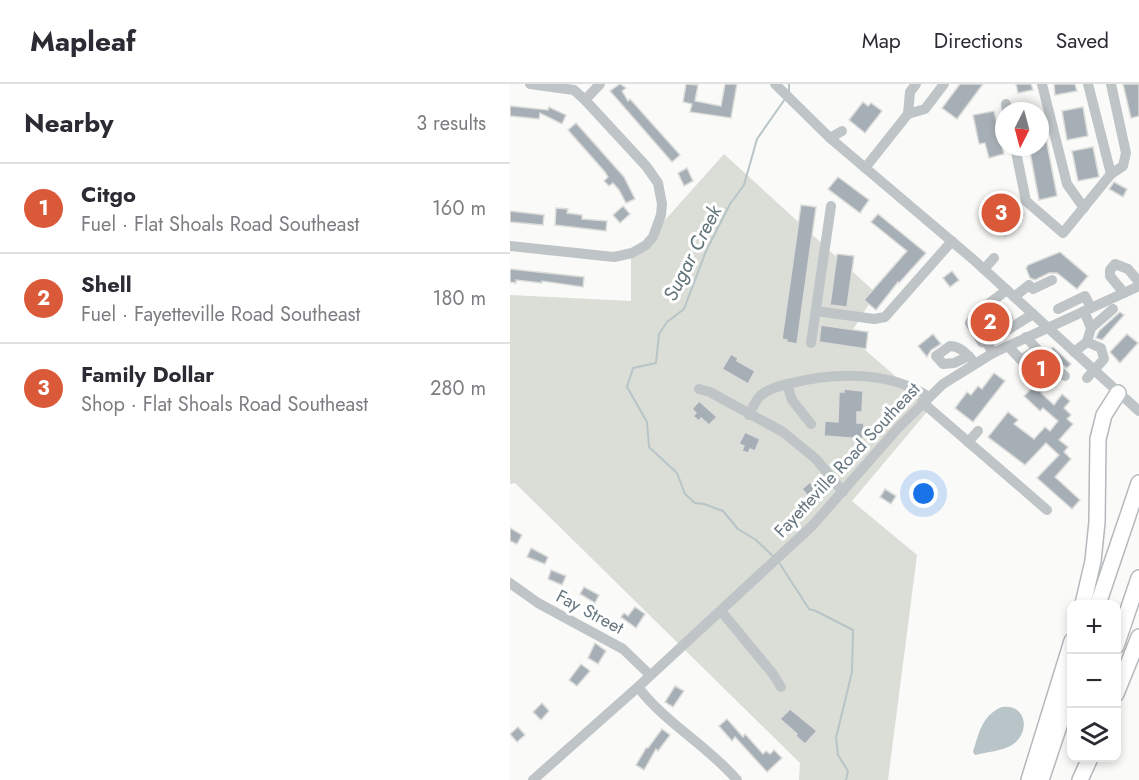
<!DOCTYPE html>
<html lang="en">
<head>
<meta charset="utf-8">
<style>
	:root { --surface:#fff; --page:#f2f2f3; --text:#2b2b33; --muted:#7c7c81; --line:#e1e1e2; --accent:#d95939 }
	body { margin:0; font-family:Jost,sans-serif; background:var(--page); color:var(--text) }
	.controls { position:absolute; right:18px; bottom:18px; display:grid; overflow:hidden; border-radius:12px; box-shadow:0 3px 9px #0003 }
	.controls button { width:54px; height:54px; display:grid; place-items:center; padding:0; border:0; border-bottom:2px solid var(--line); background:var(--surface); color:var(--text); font:30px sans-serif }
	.compass { position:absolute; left:485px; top:18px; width:54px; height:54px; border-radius:50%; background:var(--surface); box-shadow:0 3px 9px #0003; rotate:186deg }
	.you { position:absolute; left:414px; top:410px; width:21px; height:21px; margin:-15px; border:4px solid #fff; border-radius:50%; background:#1a73e8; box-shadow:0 0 0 9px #1a73e833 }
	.badge { display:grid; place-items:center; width:39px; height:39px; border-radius:50%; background:var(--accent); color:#fff; font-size:20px; font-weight:700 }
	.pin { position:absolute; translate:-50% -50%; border:3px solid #fff; box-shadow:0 2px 6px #0006 }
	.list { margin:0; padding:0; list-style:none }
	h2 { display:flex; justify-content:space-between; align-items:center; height:78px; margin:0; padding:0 24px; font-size:26px }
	h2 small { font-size:20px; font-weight:400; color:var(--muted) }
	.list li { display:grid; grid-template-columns:39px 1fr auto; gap:18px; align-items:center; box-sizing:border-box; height:90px; padding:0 24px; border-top:2px solid var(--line) }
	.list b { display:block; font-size:22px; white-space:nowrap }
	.list p { margin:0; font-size:20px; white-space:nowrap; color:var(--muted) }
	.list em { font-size:20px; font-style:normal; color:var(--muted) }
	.icon { flex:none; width:33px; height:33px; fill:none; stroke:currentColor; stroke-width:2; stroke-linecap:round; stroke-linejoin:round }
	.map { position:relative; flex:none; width:629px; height:696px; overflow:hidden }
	header { display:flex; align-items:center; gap:36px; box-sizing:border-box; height:84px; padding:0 30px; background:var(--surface); border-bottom:2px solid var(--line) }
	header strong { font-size:28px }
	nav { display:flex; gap:33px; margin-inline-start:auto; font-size:21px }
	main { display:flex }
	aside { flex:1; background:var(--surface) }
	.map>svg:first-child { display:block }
	.green { fill:#daded7 }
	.water { fill:#b8c4c7 }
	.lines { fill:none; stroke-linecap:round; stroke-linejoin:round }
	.stream { stroke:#b8c4c7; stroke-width:2 }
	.building { fill:#a6afb5; stroke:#dcdcda; stroke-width:1.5 }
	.highway-casing { stroke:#b5b9bc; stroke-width:18 }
	.minor { stroke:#bfc4c7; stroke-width:10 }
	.highway { stroke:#fff; stroke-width:15 }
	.labels { text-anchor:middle; stroke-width:6; stroke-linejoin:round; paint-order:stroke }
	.street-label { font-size:18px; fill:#667681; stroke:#fff }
	.water-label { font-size:20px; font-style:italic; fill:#61747a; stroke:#fff }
</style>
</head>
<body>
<header>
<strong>Mapleaf</strong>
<nav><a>Map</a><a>Directions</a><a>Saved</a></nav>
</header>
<main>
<aside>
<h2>Nearby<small>3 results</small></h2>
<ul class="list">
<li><span class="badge">1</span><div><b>Citgo</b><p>Fuel · Flat Shoals Road Southeast</p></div><em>160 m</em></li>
<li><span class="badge">2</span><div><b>Shell</b><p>Fuel · Fayetteville Road Southeast</p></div><em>180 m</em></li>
<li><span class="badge">3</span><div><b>Family Dollar</b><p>Shop · Flat Shoals Road Southeast</p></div><em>280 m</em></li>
</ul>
</aside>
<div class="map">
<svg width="629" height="696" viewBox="0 0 629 696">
	<rect width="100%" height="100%" fill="#fafaf8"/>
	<!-- green -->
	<polygon class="green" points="214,70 366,209 339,252 421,323 342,417 407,471 378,696 289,696 290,679 5,399 0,400 0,211 121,217 121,174"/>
	<!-- water -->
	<path class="water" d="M492 623C518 620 520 650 502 661 492 667 477 668 465 671L463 668C469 649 472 631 492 623Z"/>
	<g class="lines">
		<!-- stream -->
		<g class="stream">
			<polyline points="279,7 279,0"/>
			<polyline points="264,473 246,456 228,445 213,427 194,420 185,419 175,410 167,389 139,363 137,338 117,303 123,284 146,279 149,250 157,238 174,225 196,167 220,120 234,101 247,55 275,15"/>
			<polyline points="268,477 299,525 306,527 343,546 342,588 326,654 328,671 338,687 336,696"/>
		</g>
	</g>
	<!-- building -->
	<g class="building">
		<polygon points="110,0 116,4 112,7 118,17 120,15 170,71 162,78 100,7"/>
		<polygon points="176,0 188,1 185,17 211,22 215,0 227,0 221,34 180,28 182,20 173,18"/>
		<polygon points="450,0 473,0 447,35 432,24"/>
		<polygon points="506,0 521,0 523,6 508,9"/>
		<polygon points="544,0 565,0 567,7 545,11"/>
		<polygon points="613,0 629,0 629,32 621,34"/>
		<polygon points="353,18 358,22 361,19 372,27 355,49 339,36"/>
		<polygon points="0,22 38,26 39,23 56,31 52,40 30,29 29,35 0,32"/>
		<polygon points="573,23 578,52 557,56 552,27"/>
		<polygon points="484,27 494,70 479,74 475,59 469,60 463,31"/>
		<polygon points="530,38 533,38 547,112 529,116 519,63 530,63"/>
		<polygon points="66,39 114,93 125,115 116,119 109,106 103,99 99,102 94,97 98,93 95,88 58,46"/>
		<polygon points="583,63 589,93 568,97 562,67"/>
		<polygon points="177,84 183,97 174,102 168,89"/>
		<polygon points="328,93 359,116 350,129 318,105"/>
		<polygon points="604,98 617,105 613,113 599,105"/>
		<polygon points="489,108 514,130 495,152 470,130"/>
		<polygon points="291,121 306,123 287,260 276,258 277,256 272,255"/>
		<polygon points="113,122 120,130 110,139 103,131"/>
		<polygon points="46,124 58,125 57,129 72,131 72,135 97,137 96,147 45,141"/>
		<polygon points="0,127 34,131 33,141 0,138"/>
		<polygon points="368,130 416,169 389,199 388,198 366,226 354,216 397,167 361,138"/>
		<polygon points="550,168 578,192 567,205 547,189 539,189 525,196 520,194 516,184 518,181"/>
		<polygon points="327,170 344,172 337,223 320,221"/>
		<polygon points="0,185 74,193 73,203 32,197 32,199 6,196 6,199 0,198"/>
		<polygon points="442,187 449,196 440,203 433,194"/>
		<polygon points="495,223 503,234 476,251 470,240 476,236 474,233 481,227 484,231"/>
		<polygon points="610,228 614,231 592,256 586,254 589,247"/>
		<polygon points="311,241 358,248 356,265 309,258"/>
		<polygon points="423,250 431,260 421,266 417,273 408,262"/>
		<polygon points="617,250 628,259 610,279 600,268"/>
		<polygon points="543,263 561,280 557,284 543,276 539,267"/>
		<polygon points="221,270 228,274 227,277 245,287 238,300 212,285"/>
		<polygon points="530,280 545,293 531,309 544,321 552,310 560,317 554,324 561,331 557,335 563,340 549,356 558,363 554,368 561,375 545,393 570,416 562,425 527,394 549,371 536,359 515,381 478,353 498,328 508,336 504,340 524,355 535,343 540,347 548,337 533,324 530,327 514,312 529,297 526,294 529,291 524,287"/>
		<polygon points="484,289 495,297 463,338 445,324 457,308 461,311 468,302 472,305"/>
		<polygon points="334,305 353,307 352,328 347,328 347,339 354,339 353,355 314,352 315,337 328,338 329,308 334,308"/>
		<polygon points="189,317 207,333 199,341 191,334 189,337 183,332 186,329 182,325"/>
		<polygon points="235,348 250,355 245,367 240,365 238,369 232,367 234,362 229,360"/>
		<polygon points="300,398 310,411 302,417 292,405"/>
		<polygon points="375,405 386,412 381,420 370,413"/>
		<polygon points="0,444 12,451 7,460 0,457"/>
		<polygon points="21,464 38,473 35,480 17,473"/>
		<polygon points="41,486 56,492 52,501 38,495"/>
		<polygon points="74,503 89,511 85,519 70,510"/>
		<polygon points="125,523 135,530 126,544 111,533 114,529 118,532"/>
		<polygon points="85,559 96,567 88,580 78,574"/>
		<polygon points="71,580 80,587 67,602 59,596"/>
		<polygon points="165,602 174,607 163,623 155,618"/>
		<polygon points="32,619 39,627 31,636 23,628"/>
		<polygon points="280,625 307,647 295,660 286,652 287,650 270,635"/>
		<polygon points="217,635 233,653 235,650 253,670 256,667 260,670 264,666 272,674 257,688 225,653 222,657 209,642"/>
		<polygon points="8,643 15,651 7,658 0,650"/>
		<polygon points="152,645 160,651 148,667 146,665 134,686 126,681 136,664 138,664"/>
	</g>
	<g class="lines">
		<!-- highway casing -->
		<g class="highway-casing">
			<g id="highway">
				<polyline points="573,520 583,477 587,438 588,355 594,331 608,309"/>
				<polyline points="588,520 629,399"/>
				<polyline points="606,562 629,494"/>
				<polyline points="606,610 629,553"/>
				<polyline points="519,696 562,557"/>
				<polyline points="531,696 562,603"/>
				<polyline points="570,696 580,674"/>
			</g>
		</g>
		<!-- minor -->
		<g class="minor">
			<polyline points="265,0 320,54 465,177 629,327"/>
			<polyline points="532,0 557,100 574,124"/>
			<polyline points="75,16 90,0"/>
			<polyline points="496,20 497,27"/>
			<polyline points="398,30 400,8 406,0"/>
			<polyline points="320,54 332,47"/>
			<polyline points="505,63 516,117 553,149 601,90 578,0"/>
			<polyline points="355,84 398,30 415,25 434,0"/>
			<polyline points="601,90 613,82 616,69 601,0"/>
			<polyline points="0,162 104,173 122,169 136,161 143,153 151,131 152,120 148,99 136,82 75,16 64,6 20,0"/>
			<polyline points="474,185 484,174"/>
			<polyline points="614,209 600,192 600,186 605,180 618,185 629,198"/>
			<polyline points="504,213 519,201 523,205 542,196"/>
			<polyline points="548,225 575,212 581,224"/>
			<polyline points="306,227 364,235 375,233 442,157"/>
			<polyline points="574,227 581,244 577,258"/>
			<polyline points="581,244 603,225"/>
			<polyline points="516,253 536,275"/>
			<polyline points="301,259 321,122"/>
			<polyline points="477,259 523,230"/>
			<polyline points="498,262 511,276 527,265"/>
			<polyline points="564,268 577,258 591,264 594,275 577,294"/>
			<polyline points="483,269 477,259 472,258 460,239 470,226 497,206"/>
			<path d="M459 272 444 279 433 280 426 272 440 262C451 262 457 271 465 279"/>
			<polyline points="549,287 555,292"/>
			<polyline points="277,300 282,316 301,340"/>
			<polyline points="189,305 200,308 273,348 306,375 333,408"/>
			<polyline points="412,318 537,426"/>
			<path d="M239 331C242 324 246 316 251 311 260 304 272 301 282 299 325 288 380 287 419 313"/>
			<polyline points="458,358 468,347"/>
			<polyline points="0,499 28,519 113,565 140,591"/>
			<polyline points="211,527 263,590 271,603"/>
			<path d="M128 603C155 639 197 661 227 696"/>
			<polyline points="23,696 128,603 302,442 388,344 433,300 483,269 629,202"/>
		</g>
		<!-- highway -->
		<use href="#highway" class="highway"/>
	</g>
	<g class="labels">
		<!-- street labels -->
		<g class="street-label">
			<text transform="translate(337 376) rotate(-47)" y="6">Fayetteville Road Southeast</text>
			<text transform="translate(80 528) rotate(28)" y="6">Fay Street</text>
		</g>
		<!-- water labels -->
		<g class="water-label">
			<text transform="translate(182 169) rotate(-63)" y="7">Sugar Creek</text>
		</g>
	</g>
</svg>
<div class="controls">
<button>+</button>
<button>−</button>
<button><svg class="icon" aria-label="layers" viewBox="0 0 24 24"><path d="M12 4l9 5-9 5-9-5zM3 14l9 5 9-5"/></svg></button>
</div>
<svg class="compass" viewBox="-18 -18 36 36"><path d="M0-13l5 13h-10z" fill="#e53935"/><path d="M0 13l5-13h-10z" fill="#7c7c81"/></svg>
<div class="you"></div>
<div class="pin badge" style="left:531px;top:285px">1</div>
<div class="pin badge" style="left:480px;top:238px">2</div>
<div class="pin badge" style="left:491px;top:129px">3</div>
</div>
</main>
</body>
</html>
